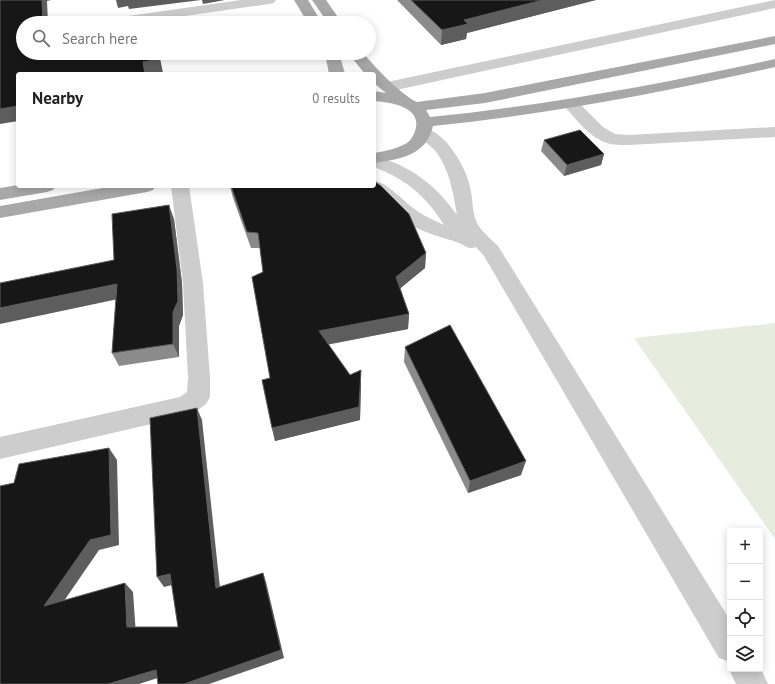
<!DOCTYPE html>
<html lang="en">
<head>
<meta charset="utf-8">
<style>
	:root { --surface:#fff; --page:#f6f6f6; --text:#222; --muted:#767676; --line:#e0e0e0 }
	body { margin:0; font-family:"PT Sans",sans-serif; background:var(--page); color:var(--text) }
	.controls { position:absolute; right:12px; bottom:12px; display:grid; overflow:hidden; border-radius:4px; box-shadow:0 2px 10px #0003 }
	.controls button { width:36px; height:36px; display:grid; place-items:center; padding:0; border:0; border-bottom:1px solid var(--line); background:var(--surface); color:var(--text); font:20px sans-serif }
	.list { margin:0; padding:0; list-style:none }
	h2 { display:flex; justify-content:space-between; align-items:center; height:52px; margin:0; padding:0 16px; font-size:17px }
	h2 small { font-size:13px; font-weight:400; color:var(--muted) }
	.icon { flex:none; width:22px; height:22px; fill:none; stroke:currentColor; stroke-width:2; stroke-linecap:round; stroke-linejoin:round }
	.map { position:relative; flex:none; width:775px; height:684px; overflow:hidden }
	.search { position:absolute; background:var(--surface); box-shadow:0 2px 10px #0003; left:16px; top:16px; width:360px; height:44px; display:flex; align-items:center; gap:10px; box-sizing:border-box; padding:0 14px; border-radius:22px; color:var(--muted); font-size:15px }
	.panel { position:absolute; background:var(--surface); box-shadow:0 2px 10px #0003; left:16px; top:72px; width:360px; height:116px; border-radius:4px }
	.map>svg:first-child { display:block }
	.green { fill:#e6eddf }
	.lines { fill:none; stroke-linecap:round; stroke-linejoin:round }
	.minor { fill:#cdcdcd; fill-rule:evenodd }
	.major { fill:#a8a8a8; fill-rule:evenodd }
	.wall { fill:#8b8b8b }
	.shaded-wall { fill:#5d5d5d }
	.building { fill:#171717; stroke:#5d5d5d }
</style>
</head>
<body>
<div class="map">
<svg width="775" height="684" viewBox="0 0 775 684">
	<rect width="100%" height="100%" fill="#fff"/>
	<!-- green -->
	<polygon class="green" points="775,323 775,539 634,338"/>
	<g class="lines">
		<!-- minor -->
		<g class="minor">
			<polygon points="241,0 276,0 274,3 269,4 136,23 115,23 114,21 116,18 121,17"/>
			<polygon points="775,0 775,8 387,92 382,90 379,87 382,84 387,82"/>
			<path d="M571 99 577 101 603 127 615 134 629 135 775 127V137L629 145C622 145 613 145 607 143 589 137 577 120 565 107L563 104 565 101Z"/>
			<path d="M425 128C446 133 466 167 470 187 473 198 472 213 477 223 481 231 492 240 498 246L730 620V662L719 658 484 256 476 247C469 250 466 246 459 243 443 237 425 234 410 224 399 217 391 208 382 200 376 195 369 192 365 186H374V180C390 185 400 198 413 208 422 215 433 220 444 225 425 195 407 180 374 167V156C410 165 436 185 457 215 453 193 450 171 437 153 431 145 422 141 417 133L419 129Z"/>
			<polygon points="171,186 189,186 203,283 210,378 210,397 206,404 194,413 186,416 0,459 0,437 180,397 187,392 188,378 183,283"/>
			<polygon points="730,666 730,669 760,669 760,667 768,684 736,684 729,669"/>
		</g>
		<!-- major -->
		<g class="major">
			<polygon points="294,0 308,0 322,23 308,23"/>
			<polygon points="312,0 326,0 342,23 328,23"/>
			<path d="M775 36V44L485 103 426 110 430 117C547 105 661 84 775 59V67C662 93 548 114 433 126 426 156 400 159 374 163V153C385 151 397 149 407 143 412 139 415 133 416 127 420 106 388 102 374 101V91L386 93 374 83V74H365L348 53H363C375 67 401 95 417 102L485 93Z"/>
			<polygon points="325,53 339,53 345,74 329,74"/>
			<polygon points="18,185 18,186 56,186 53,190 47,192 0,200 0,188"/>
			<polygon points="114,186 156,186 153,190 147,192 0,218 0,206"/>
		</g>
	</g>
	<!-- wall -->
	<g class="wall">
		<polygon points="397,0 596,0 467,33 466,39 441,45"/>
		<polygon points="544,140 604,154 601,165 564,176 541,151"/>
		<polygon points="230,186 374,186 426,253 425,268 400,288 409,314 408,329 328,344 350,375 361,370 361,384 360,420 275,441 272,428 270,378 263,272 260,248 251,248 233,198"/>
		<polygon points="174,219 182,283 183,315 179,326 179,357 119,366 112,353 116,299 114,260"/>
		<polygon points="405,347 521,475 468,493 404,362"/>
	</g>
	<!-- shaded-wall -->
	<g class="shaded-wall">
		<polygon points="42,0 51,0 47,1 48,23 43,23"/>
		<polygon points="116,0 201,0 129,9 128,6 118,8"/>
		<polygon points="202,0 225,0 203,4"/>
		<polygon points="543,0 596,0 467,33 466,39 441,45 442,30 464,20"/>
		<polygon points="158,53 159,53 163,73 156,74 145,74 143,62"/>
		<polygon points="18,106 18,121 0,124 0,109"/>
		<polygon points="604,154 601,165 564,176 567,165"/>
		<polygon points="169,205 174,219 182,283 183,315 179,326 179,357 173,344 173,312"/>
		<polygon points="426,253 425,268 396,292 396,277"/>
		<polygon points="117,284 123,298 0,324 0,308"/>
		<polygon points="409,314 408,329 321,346 319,331"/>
		<polygon points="361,370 361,384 360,420 275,441 272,428"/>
		<polygon points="197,408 202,420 221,597 216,588"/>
		<polygon points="109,448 117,460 119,545 99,550 55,614 44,606"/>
		<polygon points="526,461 521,475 468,493 470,481"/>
		<polygon points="263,573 266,582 284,658 209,684 184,684"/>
		<polygon points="170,574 176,584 164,587 157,577"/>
		<polygon points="125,583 133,592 136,635 127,627"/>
		<polygon points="156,670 164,676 139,684 108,684"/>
	</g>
	<!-- building -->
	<g class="building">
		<polygon points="0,0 42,0 43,23 23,23 23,53 158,53 159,59 143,62 145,74 18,74 18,106 0,109"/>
		<polygon points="411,0 543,0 464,20 468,24 442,30"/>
		<polygon points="580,130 604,154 567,165 544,140"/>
		<polygon points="374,181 381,186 409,214 426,253 396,277 409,314 319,331 350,375 361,370 359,407 272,428 262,380 270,378 252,277 263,272 258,233 247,232 231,186 374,186"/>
		<polygon points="169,205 177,269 178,301 173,312 173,344 112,353 117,284 0,308 0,283 114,260 112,214"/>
		<polygon points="450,325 526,461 470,481 405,347"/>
		<polygon points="197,408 216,588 263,573 281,650 184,684 158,684 156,670 108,684 0,684 0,486 14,483 19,464 109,448 111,535 90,540 44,606 125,583 127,627 178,627 170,574 157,577 150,418"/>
	</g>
</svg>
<div class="controls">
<button>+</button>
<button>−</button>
<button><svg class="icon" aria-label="locate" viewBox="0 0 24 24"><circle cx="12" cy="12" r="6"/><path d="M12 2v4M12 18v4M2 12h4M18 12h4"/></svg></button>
<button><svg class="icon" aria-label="layers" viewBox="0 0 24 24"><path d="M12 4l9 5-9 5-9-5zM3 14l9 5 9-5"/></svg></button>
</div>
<div class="search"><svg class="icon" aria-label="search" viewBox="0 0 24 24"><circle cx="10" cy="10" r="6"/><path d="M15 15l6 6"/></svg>Search here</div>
<section class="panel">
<h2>Nearby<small>0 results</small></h2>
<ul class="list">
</ul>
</section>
</div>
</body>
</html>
